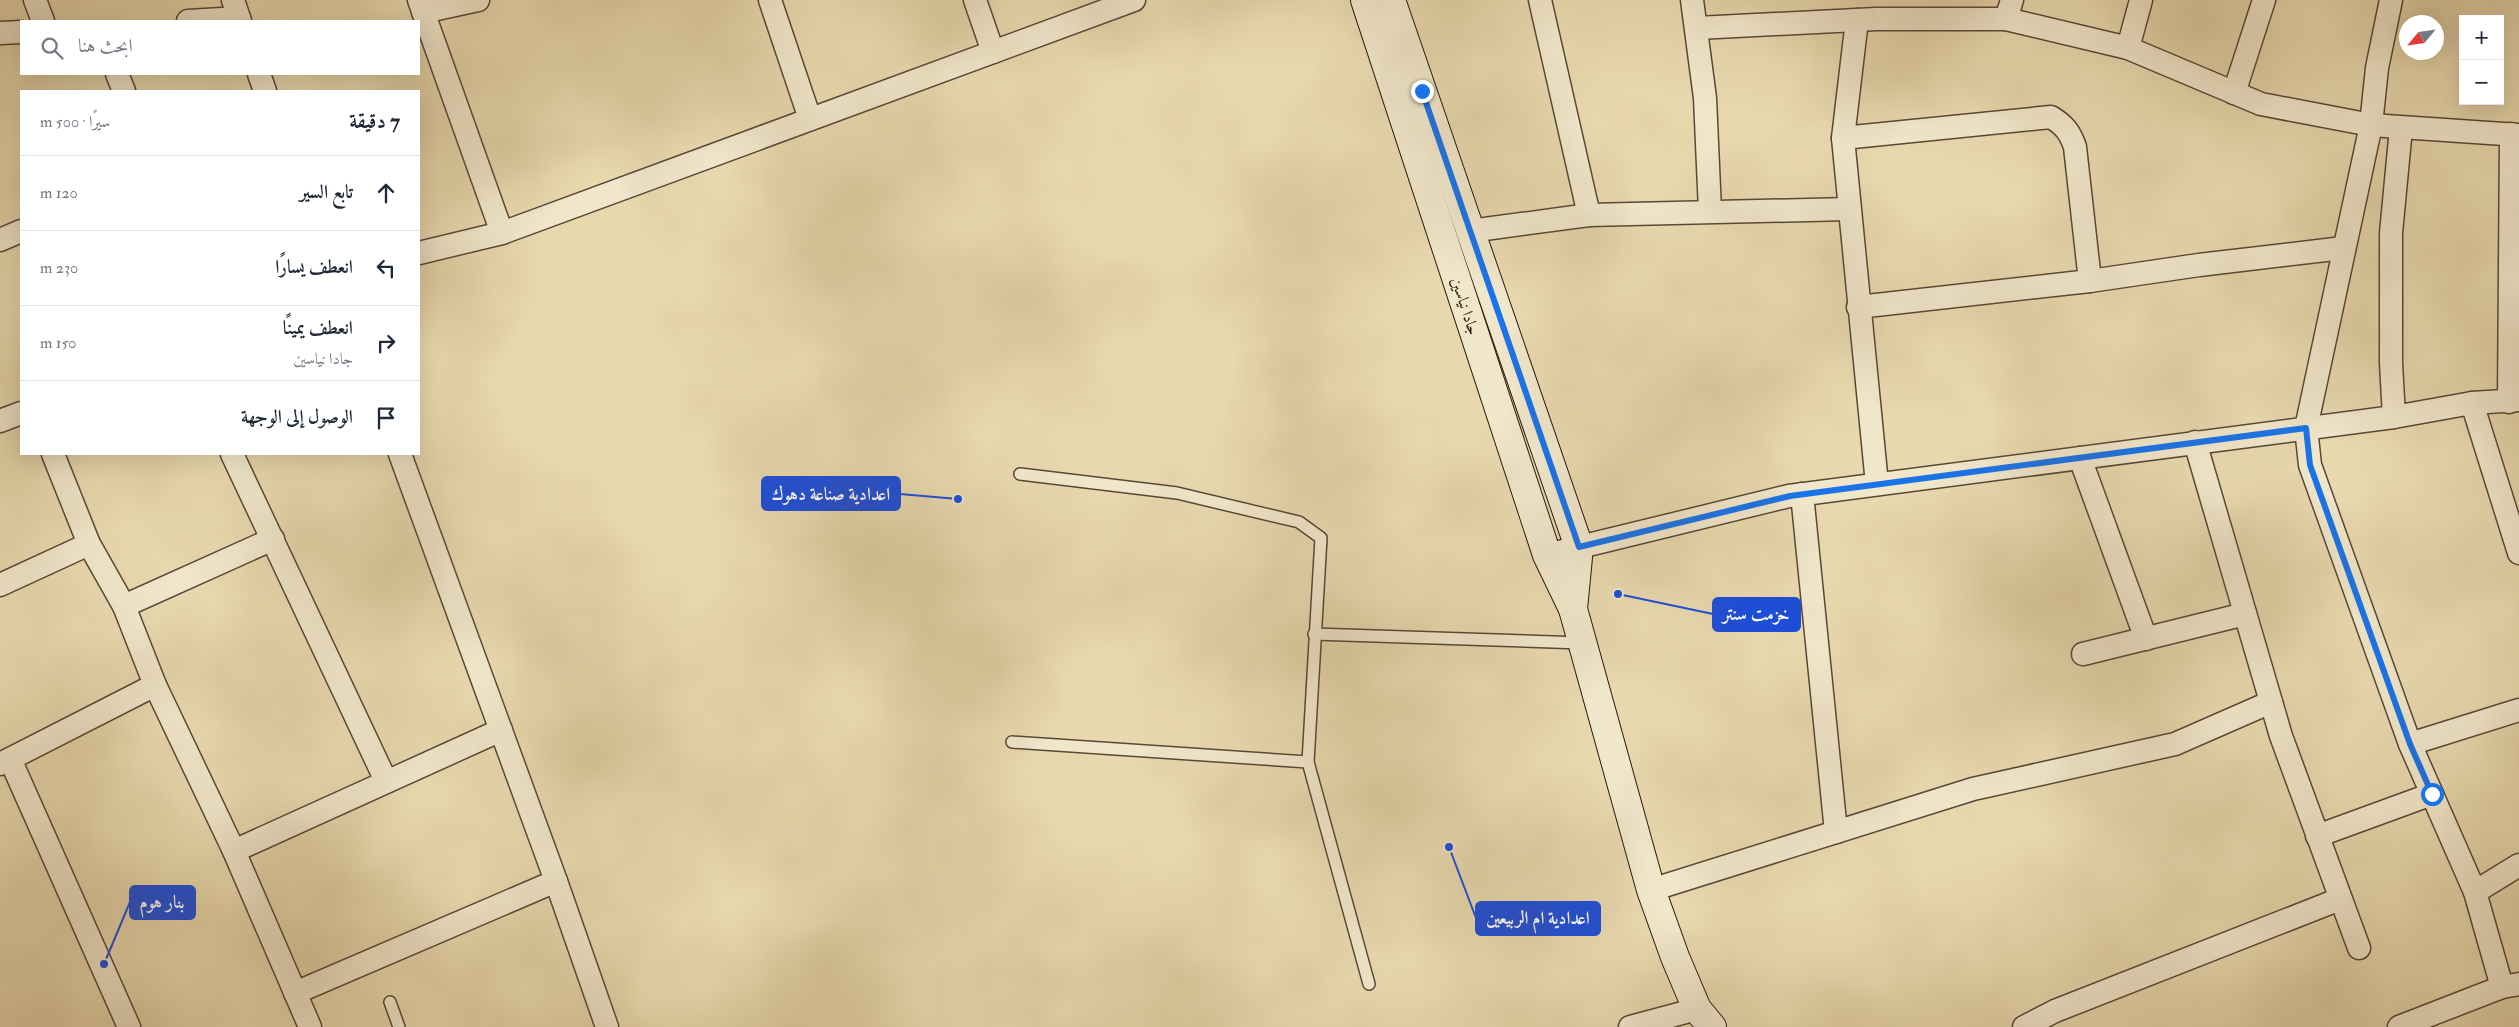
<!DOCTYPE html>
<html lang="ar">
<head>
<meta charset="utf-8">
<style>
	:root { --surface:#fff; --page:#f2f2f3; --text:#1f2937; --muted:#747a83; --line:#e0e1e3 }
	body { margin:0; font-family:"IM FELL Double Pica",Amiri,serif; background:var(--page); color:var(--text); direction:rtl }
	.controls { position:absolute; right:15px; top:15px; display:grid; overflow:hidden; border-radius:0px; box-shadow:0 5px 20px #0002 }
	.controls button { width:45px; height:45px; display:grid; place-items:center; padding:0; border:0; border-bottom:1px solid var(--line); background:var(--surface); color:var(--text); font:25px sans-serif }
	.compass { position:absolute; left:2399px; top:15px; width:45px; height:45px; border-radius:50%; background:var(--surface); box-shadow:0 5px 20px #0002; rotate:241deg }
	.stop { position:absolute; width:15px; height:15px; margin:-11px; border:4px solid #1a73e8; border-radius:50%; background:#fff }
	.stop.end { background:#1a73e8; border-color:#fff; box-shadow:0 1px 5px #0008 }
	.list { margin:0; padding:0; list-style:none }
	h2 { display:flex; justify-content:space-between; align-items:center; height:65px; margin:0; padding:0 20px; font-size:21px }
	h2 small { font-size:16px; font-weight:400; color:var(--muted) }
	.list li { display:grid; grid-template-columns:32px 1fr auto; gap:15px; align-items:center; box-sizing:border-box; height:75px; padding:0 20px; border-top:1px solid var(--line) }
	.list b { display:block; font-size:19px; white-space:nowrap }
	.list p { margin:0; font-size:16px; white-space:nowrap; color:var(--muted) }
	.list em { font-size:16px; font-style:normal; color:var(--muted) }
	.icon { flex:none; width:28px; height:28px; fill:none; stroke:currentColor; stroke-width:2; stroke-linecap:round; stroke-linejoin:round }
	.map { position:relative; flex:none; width:2519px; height:1027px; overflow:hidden; direction:ltr }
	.search { position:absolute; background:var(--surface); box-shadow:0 5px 20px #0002; left:20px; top:20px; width:400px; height:55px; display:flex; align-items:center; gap:12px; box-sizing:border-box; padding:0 18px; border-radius:0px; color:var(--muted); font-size:19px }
	.panel { position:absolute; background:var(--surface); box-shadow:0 5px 20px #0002; left:20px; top:90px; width:400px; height:365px; border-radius:0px; direction:rtl }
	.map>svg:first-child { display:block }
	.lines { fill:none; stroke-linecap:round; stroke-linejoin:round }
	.lane-casing { stroke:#584838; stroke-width:14 }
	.street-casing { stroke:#584838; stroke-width:25 }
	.secondary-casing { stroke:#281810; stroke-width:30 }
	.lane { stroke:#f0e6ca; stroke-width:11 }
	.street { stroke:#f0e6ca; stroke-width:22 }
	.secondary { stroke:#f0e6ca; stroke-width:28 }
	.route { stroke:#1a73e8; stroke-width:6 }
	.labels { text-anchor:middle; stroke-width:4; stroke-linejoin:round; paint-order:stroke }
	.street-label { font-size:16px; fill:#281810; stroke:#f0e6ca }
	.leader { fill:none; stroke:#1d4ed8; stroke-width:2 }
	.callout-dot { fill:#1d4ed8; stroke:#f0e6ca; stroke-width:2 }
	.callout { fill:#1d4ed8; stroke:#1d4ed8; stroke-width:2 }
	.callout-label { font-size:18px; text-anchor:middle; font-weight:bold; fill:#fff }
</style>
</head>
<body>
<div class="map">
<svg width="2519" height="1027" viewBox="0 0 2519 1027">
	<rect width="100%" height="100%" fill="#e8d8ae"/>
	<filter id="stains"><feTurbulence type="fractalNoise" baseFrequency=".004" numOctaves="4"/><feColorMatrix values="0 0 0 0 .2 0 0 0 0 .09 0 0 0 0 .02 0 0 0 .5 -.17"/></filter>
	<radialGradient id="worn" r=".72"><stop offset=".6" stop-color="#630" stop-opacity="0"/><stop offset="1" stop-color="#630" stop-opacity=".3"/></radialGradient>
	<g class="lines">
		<!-- lane casing -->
		<g class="lane-casing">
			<g id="lane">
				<polyline points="1020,474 1177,493 1299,522 1321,538 1308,762 1369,984"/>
				<polyline points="1314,634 1582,643"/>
				<polyline points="1012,742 1308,762"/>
				<polyline points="390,1002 399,1027"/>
			</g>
		</g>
		<!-- street casing -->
		<g class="street-casing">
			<g id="street">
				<polyline points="35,0 43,21"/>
				<polyline points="233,0 240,21"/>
				<polyline points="419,0 502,233"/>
				<polyline points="770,0 810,119"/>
				<polyline points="975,0 993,52"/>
				<polyline points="1540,0 1589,215"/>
				<polyline points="1692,0 1705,98 1710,211"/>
				<polyline points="2391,0 2377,68 2371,125 2306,428 2310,465 2410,744 2475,892 2502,987"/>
				<polyline points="423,12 478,0"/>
				<polyline points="2006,19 2012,0"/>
				<polyline points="1857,20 1843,138 1877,484"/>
				<polyline points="188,21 239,18"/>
				<polyline points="1697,28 1876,19 2006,19 2128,48 2261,104 2371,125 2519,135"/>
				<polyline points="0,33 21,32"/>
				<polyline points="2128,48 2141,0"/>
				<polyline points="117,74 124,91"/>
				<polyline points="259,74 265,91"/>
				<polyline points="2234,93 2264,0"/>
				<path d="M1843 138 2051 117C2064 125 2070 132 2075 147L2090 281"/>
				<polyline points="1470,231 1589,215 1849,209"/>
				<polyline points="0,240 21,231"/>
				<polyline points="419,253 502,233 1134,0"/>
				<polyline points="1858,307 2090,281 2199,265 2343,248"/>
				<polyline points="2509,402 2511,134"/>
				<polyline points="2472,403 2519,553"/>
				<polyline points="2394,417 2391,363 2391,233 2401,128"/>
				<polyline points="0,421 21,413"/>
				<polyline points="2195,442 2281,736 2359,948"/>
				<polyline points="53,454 89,544 124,606 155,685 234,851 310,1027"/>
				<polyline points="232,454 386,781"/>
				<polyline points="400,454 556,881 607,1027"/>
				<polyline points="2080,458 2146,639"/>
				<polyline points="1802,494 1836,832"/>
				<polyline points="1547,555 1789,496 2394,417 2472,403 2519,400"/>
				<polyline points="0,585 89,544"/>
				<polyline points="124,606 273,539"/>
				<polyline points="2083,654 2245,614"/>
				<polyline points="2410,744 2519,710"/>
				<polyline points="10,759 129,1027"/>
				<polyline points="0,764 155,685"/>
				<polyline points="2317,836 2432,794"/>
				<polyline points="234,851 501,730"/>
				<polyline points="1651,890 1973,789 2175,744 2271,702"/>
				<polyline points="2475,892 2519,865"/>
				<polyline points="295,993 556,881"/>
				<polyline points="1630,1027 1697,1009"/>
				<polyline points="2024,1027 2055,1011 2340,899"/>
				<polyline points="2399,1027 2502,987 2519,984"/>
			</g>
		</g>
		<!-- secondary casing -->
		<g class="secondary-casing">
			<g id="secondary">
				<polyline points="1365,0 1547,555 1573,609"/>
				<polyline points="1391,0 1579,547 1573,609 1651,890 1675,957 1697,1009 1712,1027"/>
			</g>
		</g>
		<!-- lane -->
		<use href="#lane" class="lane"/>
		<!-- street -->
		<use href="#street" class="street"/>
		<!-- secondary -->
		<use href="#secondary" class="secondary"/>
	</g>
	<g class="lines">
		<!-- route -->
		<polyline class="route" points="1422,91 1579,547 1790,496 2306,428 2310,465 2410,744 2432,794"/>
	</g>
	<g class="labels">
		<!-- street labels -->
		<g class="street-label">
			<text transform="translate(1466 306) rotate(72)" y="6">جادا نیاسین</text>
		</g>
	</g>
	<!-- callouts -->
	<path class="leader" d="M958 499L900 494M1618 594L1713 614M104 964L130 902M1449 847L1476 918"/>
	<g class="callout-dot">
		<circle cx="958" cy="499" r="5"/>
		<circle cx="1618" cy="594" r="5"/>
		<circle cx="104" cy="964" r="5"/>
		<circle cx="1449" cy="847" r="5"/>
	</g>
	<g class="callout">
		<rect x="762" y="477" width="138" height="33" rx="5"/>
		<rect x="1713" y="598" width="87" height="33" rx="5"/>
		<rect x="130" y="886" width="65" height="33" rx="5"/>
		<rect x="1476" y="902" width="124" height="33" rx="5"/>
	</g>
	<g class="callout-label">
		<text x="831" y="500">اعدادية صناعة دهوك</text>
		<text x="1756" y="620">خزمت سنتر</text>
		<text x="162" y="908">بنار هوم</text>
		<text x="1538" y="924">اعدادية ام الربيعين</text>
	</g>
	<rect width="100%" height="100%" filter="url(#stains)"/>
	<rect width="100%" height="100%" fill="url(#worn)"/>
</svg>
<div class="controls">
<button>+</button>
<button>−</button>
</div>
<svg class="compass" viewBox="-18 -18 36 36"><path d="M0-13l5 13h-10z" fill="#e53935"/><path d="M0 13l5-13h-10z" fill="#747a83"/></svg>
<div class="stop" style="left:2432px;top:794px"></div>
<div class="stop end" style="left:1422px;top:91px"></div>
<div class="search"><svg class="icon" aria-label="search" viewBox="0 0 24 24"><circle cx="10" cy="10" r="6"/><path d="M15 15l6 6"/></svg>ابحث هنا</div>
<section class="panel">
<h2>7 دقيقة<small>سيرًا · 500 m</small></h2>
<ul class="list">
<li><svg class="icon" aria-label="ahead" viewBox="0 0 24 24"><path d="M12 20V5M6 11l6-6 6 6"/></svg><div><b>تابع السير</b></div><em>120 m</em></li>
<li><svg class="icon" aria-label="left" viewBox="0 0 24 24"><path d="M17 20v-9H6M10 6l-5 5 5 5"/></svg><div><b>انعطف يسارًا</b></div><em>230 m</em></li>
<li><svg class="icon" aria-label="right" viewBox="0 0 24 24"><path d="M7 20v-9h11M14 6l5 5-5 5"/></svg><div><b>انعطف يمينًا</b><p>جادا نیاسین</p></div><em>150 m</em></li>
<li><svg class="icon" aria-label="arrive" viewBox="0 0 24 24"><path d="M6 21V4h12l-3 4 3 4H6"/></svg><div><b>الوصول إلى الوجهة</b></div></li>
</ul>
</section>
</div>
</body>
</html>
